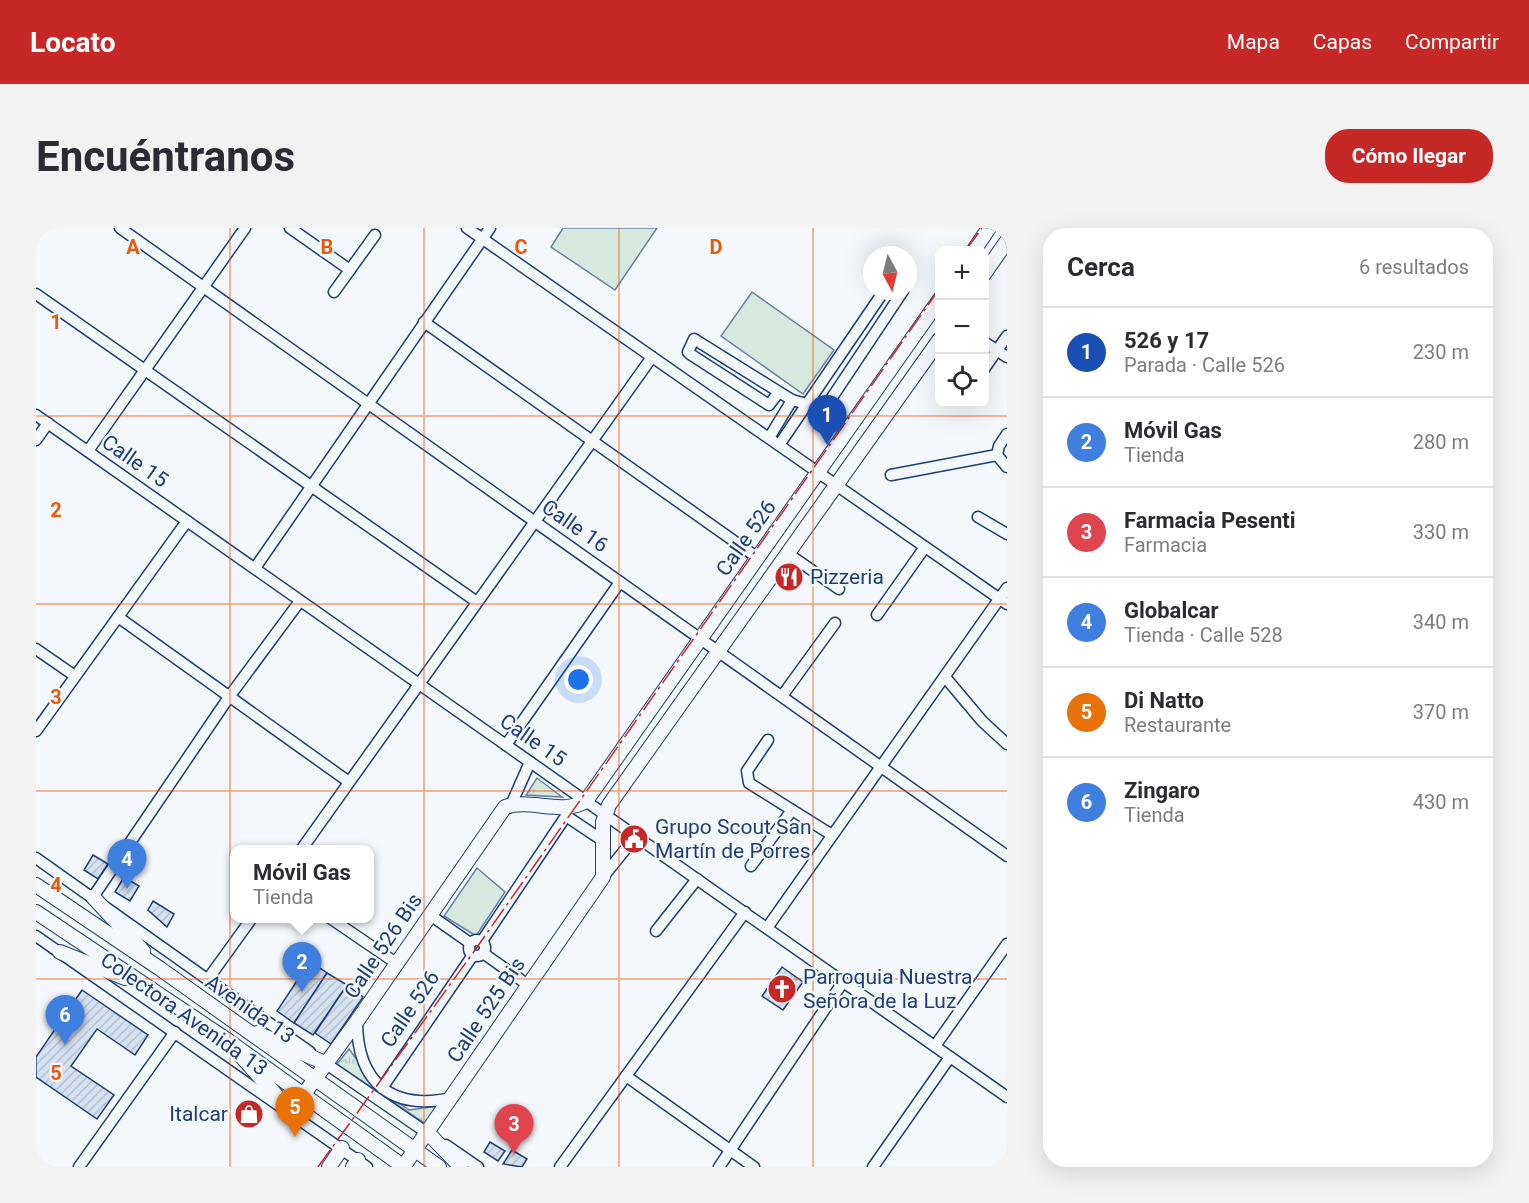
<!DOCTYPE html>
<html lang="es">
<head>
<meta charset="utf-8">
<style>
	:root { --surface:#fff; --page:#f2f2f3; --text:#2b2b33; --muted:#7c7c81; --line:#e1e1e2; --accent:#c62828 }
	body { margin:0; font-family:Roboto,sans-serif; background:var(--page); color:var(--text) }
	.controls { position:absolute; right:18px; top:18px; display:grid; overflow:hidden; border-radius:12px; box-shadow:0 6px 24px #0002 }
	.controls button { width:54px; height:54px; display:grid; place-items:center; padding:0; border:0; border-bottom:2px solid var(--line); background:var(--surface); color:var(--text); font:30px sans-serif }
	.compass { position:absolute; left:827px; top:18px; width:54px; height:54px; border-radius:50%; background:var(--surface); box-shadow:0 6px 24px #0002; rotate:173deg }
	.you { position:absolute; left:543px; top:452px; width:21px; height:21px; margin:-15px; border:4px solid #fff; border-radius:50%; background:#1a73e8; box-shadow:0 0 0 9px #1a73e833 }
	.badge { display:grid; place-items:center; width:39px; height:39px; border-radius:50%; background:var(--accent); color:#fff; font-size:20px; font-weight:700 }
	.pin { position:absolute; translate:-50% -50px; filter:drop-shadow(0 2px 3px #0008) }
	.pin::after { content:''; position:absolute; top:32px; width:21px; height:18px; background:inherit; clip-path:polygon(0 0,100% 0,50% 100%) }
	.popup { position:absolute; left:194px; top:617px; width:144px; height:78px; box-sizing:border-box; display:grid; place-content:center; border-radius:12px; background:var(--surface); filter:drop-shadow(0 2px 4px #0005); font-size:20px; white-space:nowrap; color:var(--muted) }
	.popup b { font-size:22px; color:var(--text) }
	.popup::after { content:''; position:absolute; left:50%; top:100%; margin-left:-12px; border:12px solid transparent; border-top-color:var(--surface) }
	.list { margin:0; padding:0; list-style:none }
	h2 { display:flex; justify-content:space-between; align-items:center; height:78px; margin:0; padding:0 24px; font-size:26px }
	h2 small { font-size:20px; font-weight:400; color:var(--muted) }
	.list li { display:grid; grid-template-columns:39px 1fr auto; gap:18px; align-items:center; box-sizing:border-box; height:90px; padding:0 24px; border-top:2px solid var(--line) }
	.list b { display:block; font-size:22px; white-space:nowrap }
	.list p { margin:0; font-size:20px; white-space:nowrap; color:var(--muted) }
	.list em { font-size:20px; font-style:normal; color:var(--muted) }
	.icon { flex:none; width:33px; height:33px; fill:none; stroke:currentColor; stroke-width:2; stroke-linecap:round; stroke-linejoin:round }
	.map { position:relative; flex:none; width:971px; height:939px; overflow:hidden; border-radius:24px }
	header { display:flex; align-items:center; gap:36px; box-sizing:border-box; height:84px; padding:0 30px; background:var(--accent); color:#fff }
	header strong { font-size:28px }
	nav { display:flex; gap:33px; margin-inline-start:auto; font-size:21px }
	.intro { display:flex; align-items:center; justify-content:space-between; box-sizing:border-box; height:144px; padding:0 36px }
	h1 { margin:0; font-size:42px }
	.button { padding:15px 27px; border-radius:24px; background:var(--accent); color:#fff; font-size:21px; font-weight:700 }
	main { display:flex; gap:36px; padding:0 36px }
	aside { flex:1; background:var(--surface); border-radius:24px; box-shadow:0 6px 24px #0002 }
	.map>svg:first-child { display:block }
	.grass { fill:url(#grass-tufts); stroke:#687fa3; stroke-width:1.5 }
	.green { fill:#d7e8df; stroke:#687fa3; stroke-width:1.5 }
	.building { fill:url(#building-hatch); stroke:#1d3f73; stroke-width:1.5 }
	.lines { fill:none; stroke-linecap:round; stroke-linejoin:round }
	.minor-casing { stroke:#1d3f73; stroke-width:13 }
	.major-casing { stroke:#1d3f73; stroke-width:16 }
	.minor { stroke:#f4f7fb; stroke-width:10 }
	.major { stroke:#f4f7fb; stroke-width:14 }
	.power { stroke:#c62828; stroke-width:1.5; stroke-dasharray:21 4.5 3 4.5; stroke-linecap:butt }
	.grid { fill:none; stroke:#e8590c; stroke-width:1.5; stroke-opacity:0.55 }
	.labels { text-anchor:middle; stroke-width:4.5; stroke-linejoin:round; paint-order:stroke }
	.street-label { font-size:21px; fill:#1d3f73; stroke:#f4f7fb }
	.poi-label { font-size:21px; fill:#1d3f73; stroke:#f4f7fb; text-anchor:start }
	.grid-label { font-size:20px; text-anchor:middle; font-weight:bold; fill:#e8590c; stroke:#f4f7fb; stroke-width:4.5; stroke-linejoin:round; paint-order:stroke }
</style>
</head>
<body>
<header>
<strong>Locato</strong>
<nav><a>Mapa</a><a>Capas</a><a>Compartir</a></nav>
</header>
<div class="intro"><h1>Encuéntranos</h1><a class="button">Cómo llegar</a></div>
<main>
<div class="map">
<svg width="971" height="939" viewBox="0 0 971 939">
	<defs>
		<pattern id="grass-tufts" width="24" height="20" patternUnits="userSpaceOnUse" patternTransform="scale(1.5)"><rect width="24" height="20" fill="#d7e8df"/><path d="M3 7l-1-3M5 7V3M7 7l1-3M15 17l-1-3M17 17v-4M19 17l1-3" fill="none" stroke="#b8c8c3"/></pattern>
		<pattern id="building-hatch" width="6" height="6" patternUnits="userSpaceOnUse" patternTransform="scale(1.5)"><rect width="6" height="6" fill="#d5e0f0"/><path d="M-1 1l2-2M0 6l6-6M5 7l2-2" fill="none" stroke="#b6c1d1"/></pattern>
	</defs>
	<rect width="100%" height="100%" fill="#f4f7fb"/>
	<!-- grass -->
	<g class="grass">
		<polygon points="501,550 526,569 490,567"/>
		<polygon points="313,821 342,860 373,882 402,878 390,896 301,836"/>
	</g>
	<!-- green -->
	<g class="green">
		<polygon points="527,0 621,0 579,62 515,19"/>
		<polygon points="716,64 798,122 767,166 685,108"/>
		<polygon points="441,640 469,664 440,708 408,688"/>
	</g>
	<!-- building -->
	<g class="building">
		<polygon points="57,627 72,636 62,651 48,642"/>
		<polygon points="88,649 103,658 94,673 79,664"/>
		<polygon points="117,673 138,686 131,699 112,682"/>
		<polygon points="274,733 291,745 258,795 241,783"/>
		<polygon points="746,739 767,754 747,782 726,768"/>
		<polygon points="291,745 311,757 277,807 258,795"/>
		<polygon points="311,757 327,769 295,816 279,805"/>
		<polygon points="46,762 112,807 99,827 61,801 35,838 78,867 61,891 0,849 0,829"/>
		<polygon points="454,914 469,923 462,933 448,924"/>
		<polygon points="476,922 491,931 486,939 467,936"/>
	</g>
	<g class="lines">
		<!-- minor casing -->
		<g class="minor-casing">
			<g id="minor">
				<polyline points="84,0 971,628"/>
				<polyline points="254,0 314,42"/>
				<polyline points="431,0 971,376"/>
				<polyline points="298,64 339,7"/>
				<polyline points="0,66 441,374"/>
				<polyline points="388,94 722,330"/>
				<polyline points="948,114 971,129"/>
				<polyline points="948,141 971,108"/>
				<polyline points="743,164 733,177 654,126 652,124 658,111 756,172"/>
				<polyline points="0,187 971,869"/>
				<polyline points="971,206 963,218 961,227 971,239"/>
				<polyline points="733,210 756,172 782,179 791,177 867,63"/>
				<polyline points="0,212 12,195"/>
				<polyline points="743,217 848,63"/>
				<polyline points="52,223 209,0"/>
				<polyline points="855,247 961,227"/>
				<polyline points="942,289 971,306"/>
				<polyline points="751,325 803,361"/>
				<polyline points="219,340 454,0"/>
				<polyline points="841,387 889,319"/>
				<polyline points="82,389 313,554"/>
				<polyline points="0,421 39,448"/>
				<polyline points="909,449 946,493 971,516"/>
				<polyline points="746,468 799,395"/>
				<polyline points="0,503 151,293"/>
				<polyline points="732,512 711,543 713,555 796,607"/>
				<polyline points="470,517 584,354"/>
				<polyline points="475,577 494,534"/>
				<polyline points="530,588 566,612"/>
				<polyline points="265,622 616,129"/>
				<polyline points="0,630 274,824"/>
				<polyline points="715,638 756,582"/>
				<polyline points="567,649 600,608"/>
				<polyline points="57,669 193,469 264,373"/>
				<polyline points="394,687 434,715"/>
				<polyline points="294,690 360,735"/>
				<polyline points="731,700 971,360"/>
				<polyline points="620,703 661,651"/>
				<polyline points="0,708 331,939"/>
				<circle cx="441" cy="720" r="8"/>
				<polyline points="446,713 530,588 529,579"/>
				<polyline points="447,725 492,757"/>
				<polyline points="172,751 216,690"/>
				<path d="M321 793C321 855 356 883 416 870"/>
				<polyline points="899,818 971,716"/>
				<polyline points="286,833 397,909"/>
				<polyline points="590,848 718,939"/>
				<polyline points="346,860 437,727"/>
				<polyline points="410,917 442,939"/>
				<polyline points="43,939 139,804"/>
				<polyline points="524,939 709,684"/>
				<polyline points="683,939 807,754"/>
				<polyline points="837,939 914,829"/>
			</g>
		</g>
		<!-- major casing -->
		<g class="major-casing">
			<g id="major">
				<polyline points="938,22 953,0"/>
				<polyline points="948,46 971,13"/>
				<polyline points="0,657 123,740 403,939"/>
				<polyline points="57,669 107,723"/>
				<polyline points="0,684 191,812 368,939"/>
				<polyline points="24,724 89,750"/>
				<polyline points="221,805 291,836"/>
				<path d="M191 812 255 884 321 793 469 579C495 570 525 588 550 573L904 71"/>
				<polyline points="392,905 425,939"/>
				<polyline points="293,939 306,920"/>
				<polyline points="317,939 322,932"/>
				<polyline points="367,939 567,649 567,594 573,577 904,111"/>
			</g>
		</g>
		<!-- minor -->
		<use href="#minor" class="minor"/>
		<!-- major -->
		<use href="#major" class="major"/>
		<!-- power -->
		<g class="power">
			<polyline points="930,22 946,0"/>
			<polyline points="282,939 439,722 904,60"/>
		</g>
	</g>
	<!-- grid -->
	<path class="grid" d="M194 0V939M388 0V939M583 0V939M777 0V939M0 188H971M0 376H971M0 563H971M0 751H971"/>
	<!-- icons -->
	<defs>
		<g id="restaurant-disc" transform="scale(1.5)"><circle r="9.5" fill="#c62828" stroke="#f4f7fb"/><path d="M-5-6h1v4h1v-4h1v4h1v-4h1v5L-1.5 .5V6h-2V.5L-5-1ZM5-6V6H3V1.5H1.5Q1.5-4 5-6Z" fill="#fff"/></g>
		<g id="civic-disc" transform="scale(1.5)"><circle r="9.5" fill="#c62828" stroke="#f4f7fb"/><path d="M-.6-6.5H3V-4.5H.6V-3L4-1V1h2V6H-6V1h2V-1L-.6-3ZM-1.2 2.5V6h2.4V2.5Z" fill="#fff"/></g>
		<g id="church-disc" transform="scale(1.5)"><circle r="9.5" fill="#c62828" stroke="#f4f7fb"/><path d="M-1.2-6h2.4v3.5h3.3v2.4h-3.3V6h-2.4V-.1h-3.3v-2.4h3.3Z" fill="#fff"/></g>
		<g id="shop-disc" transform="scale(1.5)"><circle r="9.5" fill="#c62828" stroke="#f4f7fb"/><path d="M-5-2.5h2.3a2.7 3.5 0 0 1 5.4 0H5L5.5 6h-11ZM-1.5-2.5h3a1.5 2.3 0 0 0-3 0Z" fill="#fff"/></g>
	</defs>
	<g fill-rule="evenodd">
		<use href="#restaurant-disc" x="753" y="349"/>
		<use href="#civic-disc" x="598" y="611"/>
		<use href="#church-disc" x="746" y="761"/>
		<use href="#shop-disc" x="213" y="886"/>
	</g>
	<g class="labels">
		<!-- street labels -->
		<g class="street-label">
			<text transform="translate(99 233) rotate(35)" y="7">Calle 15</text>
			<text transform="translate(539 298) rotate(35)" y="7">Calle 16</text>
			<text transform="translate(710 310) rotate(-55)" y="7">Calle 526</text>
			<text transform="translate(497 512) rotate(35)" y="7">Calle 15</text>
			<text transform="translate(347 718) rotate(-56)" y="7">Calle 526 Bis</text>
			<text transform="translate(214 781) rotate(35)" y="7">Avenida 13</text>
			<text transform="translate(374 781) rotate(-56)" y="7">Calle 526</text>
			<text transform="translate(450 782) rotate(-56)" y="7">Calle 525 Bis</text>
			<text transform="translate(148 786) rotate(35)" y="7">Colectora Avenida 13</text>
		</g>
		<!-- poi labels -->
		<g class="poi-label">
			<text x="774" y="356">Pizzeria</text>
			<text x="619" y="606">Grupo Scout San<tspan x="619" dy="24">Martín de Porres</tspan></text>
			<text x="767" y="756">Parroquia Nuestra<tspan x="767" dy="24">Señora de la Luz</tspan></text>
			<text x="192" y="893" text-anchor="end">Italcar</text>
		</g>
	</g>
	<g class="grid-label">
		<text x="97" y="26">A</text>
		<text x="291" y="26">B</text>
		<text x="485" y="26">C</text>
		<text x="680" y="26">D</text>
		<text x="20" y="101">1</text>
		<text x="20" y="289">2</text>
		<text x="20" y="476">3</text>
		<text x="20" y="664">4</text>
		<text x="20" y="852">5</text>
	</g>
</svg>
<div class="controls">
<button>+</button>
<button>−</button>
<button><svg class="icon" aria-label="locate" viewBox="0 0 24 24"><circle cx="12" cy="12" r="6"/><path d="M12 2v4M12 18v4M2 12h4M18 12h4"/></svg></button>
</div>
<svg class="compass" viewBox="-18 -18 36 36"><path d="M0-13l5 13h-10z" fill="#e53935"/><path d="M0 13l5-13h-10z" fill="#7c7c81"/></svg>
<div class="you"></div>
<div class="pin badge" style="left:791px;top:217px;background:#1a4fb4">1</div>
<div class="pin badge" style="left:266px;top:764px;background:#3f7fe0">2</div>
<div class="popup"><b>Móvil Gas</b>Tienda</div>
<div class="pin badge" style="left:478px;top:926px;background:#e0444e">3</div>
<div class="pin badge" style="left:91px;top:661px;background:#3f7fe0">4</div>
<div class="pin badge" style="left:259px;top:909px;background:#e8710a">5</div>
<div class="pin badge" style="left:29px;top:817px;background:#3f7fe0">6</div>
</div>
<aside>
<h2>Cerca<small>6 resultados</small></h2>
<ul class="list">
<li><span class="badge" style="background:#1a4fb4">1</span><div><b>526 y 17</b><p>Parada · Calle 526</p></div><em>230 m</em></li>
<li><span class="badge" style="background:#3f7fe0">2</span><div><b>Móvil Gas</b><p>Tienda</p></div><em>280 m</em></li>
<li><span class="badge" style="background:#e0444e">3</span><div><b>Farmacia Pesenti</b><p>Farmacia</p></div><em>330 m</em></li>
<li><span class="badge" style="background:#3f7fe0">4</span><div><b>Globalcar</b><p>Tienda · Calle 528</p></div><em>340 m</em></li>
<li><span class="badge" style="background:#e8710a">5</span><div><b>Di Natto</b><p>Restaurante</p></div><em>370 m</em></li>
<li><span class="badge" style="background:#3f7fe0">6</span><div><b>Zingaro</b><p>Tienda</p></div><em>430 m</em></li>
</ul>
</aside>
</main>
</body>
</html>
